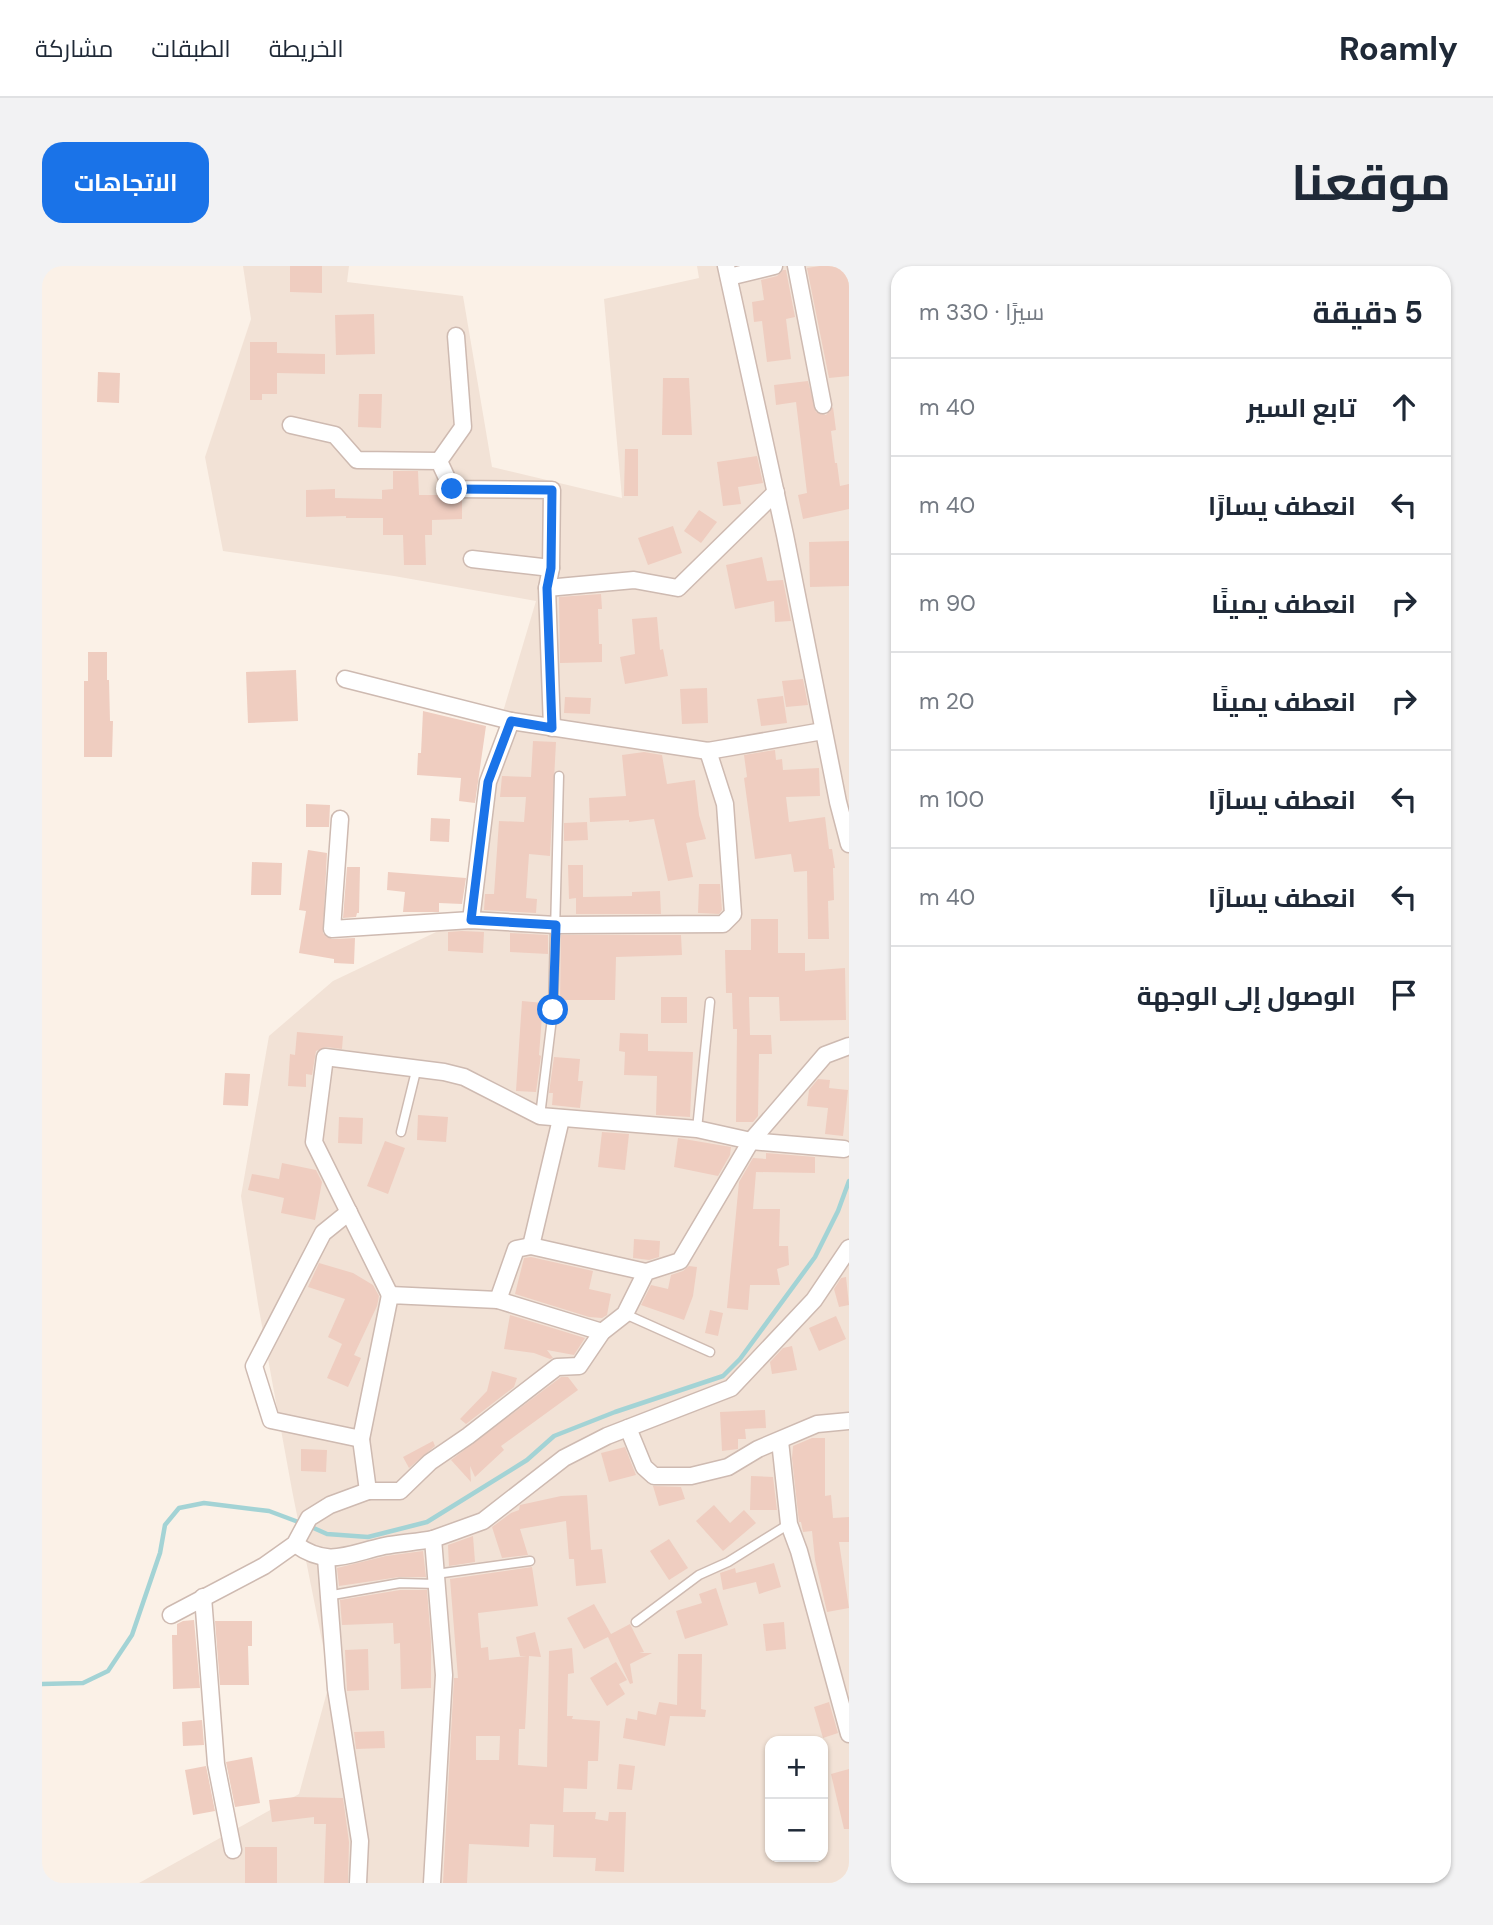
<!DOCTYPE html>
<html lang="ar">
<head>
<meta charset="utf-8">
<style>
	:root { --surface:#fff; --page:#f2f2f3; --text:#1f2937; --muted:#747a83; --line:#e0e1e3; --accent:#1a73e8 }
	body { margin:0; font-family:"DM Sans",Cairo,sans-serif; background:var(--page); color:var(--text); direction:rtl }
	.controls { position:absolute; right:21px; bottom:21px; display:grid; overflow:hidden; border-radius:14px; box-shadow:0 2px 5px #0004 }
	.controls button { width:63px; height:63px; display:grid; place-items:center; padding:0; border:0; border-bottom:2px solid var(--line); background:var(--surface); color:var(--text); font:35px sans-serif }
	.stop { position:absolute; width:21px; height:21px; margin:-16px; border:5px solid #1a73e8; border-radius:50%; background:#fff }
	.stop.end { background:#1a73e8; border-color:#fff; box-shadow:0 2px 7px #0008 }
	.list { margin:0; padding:0; list-style:none }
	h2 { display:flex; justify-content:space-between; align-items:center; height:91px; margin:0; padding:0 28px; font-size:30px }
	h2 small { font-size:23px; font-weight:400; color:var(--muted) }
	.list li { display:grid; grid-template-columns:46px 1fr auto; gap:21px; align-items:center; box-sizing:border-box; height:98px; padding:0 28px; border-top:2px solid var(--line) }
	.list b { display:block; font-size:26px; white-space:nowrap }
	.list em { font-size:23px; font-style:normal; color:var(--muted) }
	.icon { flex:none; width:38px; height:38px; fill:none; stroke:currentColor; stroke-width:2; stroke-linecap:round; stroke-linejoin:round }
	.map { position:relative; flex:none; width:807px; height:1617px; overflow:hidden; direction:ltr; border-radius:21px }
	header { display:flex; align-items:center; gap:42px; box-sizing:border-box; height:98px; padding:0 35px; background:var(--surface); border-bottom:2px solid var(--line) }
	header strong { font-size:33px }
	nav { display:flex; gap:38px; margin-inline-start:auto; font-size:24px }
	.intro { display:flex; align-items:center; justify-content:space-between; box-sizing:border-box; height:168px; padding:0 42px }
	h1 { margin:0; font-size:49px }
	.button { padding:18px 32px; border-radius:21px; background:var(--accent); color:#fff; font-size:24px; font-weight:700 }
	main { display:flex; gap:42px; padding:0 42px }
	aside { flex:1; background:var(--surface); border-radius:21px; box-shadow:0 2px 5px #0004 }
	.map>svg:first-child { display:block }
	.residential { fill:#f2e2d6; fill-rule:evenodd }
	.lines { fill:none; stroke-linecap:round; stroke-linejoin:round }
	.stream { stroke:#a3d3d5; stroke-width:4.5 }
	.building { fill:#efcdc0; fill-rule:evenodd }
	.lane-casing { stroke:#cebab1; stroke-width:11 }
	.street-casing { stroke:#cebab1; stroke-width:19 }
	.lane { stroke:#fff; stroke-width:8 }
	.street { stroke:#fff; stroke-width:16 }
	.route { stroke:#1a73e8; stroke-width:9 }
</style>
</head>
<body>
<header>
<strong>Roamly</strong>
<nav><a>الخريطة</a><a>الطبقات</a><a>مشاركة</a></nav>
</header>
<div class="intro"><h1>موقعنا</h1><a class="button">الاتجاهات</a></div>
<main>
<aside>
<h2>5 دقيقة<small>سيرًا · 330 m</small></h2>
<ul class="list">
<li><svg class="icon" aria-label="ahead" viewBox="0 0 24 24"><path d="M12 20V5M6 11l6-6 6 6"/></svg><div><b>تابع السير</b></div><em>40 m</em></li>
<li><svg class="icon" aria-label="left" viewBox="0 0 24 24"><path d="M17 20v-9H6M10 6l-5 5 5 5"/></svg><div><b>انعطف يسارًا</b></div><em>40 m</em></li>
<li><svg class="icon" aria-label="right" viewBox="0 0 24 24"><path d="M7 20v-9h11M14 6l5 5-5 5"/></svg><div><b>انعطف يمينًا</b></div><em>90 m</em></li>
<li><svg class="icon" aria-label="right" viewBox="0 0 24 24"><path d="M7 20v-9h11M14 6l5 5-5 5"/></svg><div><b>انعطف يمينًا</b></div><em>20 m</em></li>
<li><svg class="icon" aria-label="left" viewBox="0 0 24 24"><path d="M17 20v-9H6M10 6l-5 5 5 5"/></svg><div><b>انعطف يسارًا</b></div><em>100 m</em></li>
<li><svg class="icon" aria-label="left" viewBox="0 0 24 24"><path d="M17 20v-9H6M10 6l-5 5 5 5"/></svg><div><b>انعطف يسارًا</b></div><em>40 m</em></li>
<li><svg class="icon" aria-label="arrive" viewBox="0 0 24 24"><path d="M6 21V4h12l-3 4 3 4H6"/></svg><div><b>الوصول إلى الوجهة</b></div></li>
</ul>
</aside>
<div class="map">
<svg width="807" height="1617" viewBox="0 0 807 1617">
	<rect width="100%" height="100%" fill="#fbf1e7"/>
	<!-- residential -->
	<path class="residential" d="M201 0H307L305 16 421 30 450 201 580 232 562 33 657 12 655 0H807V1617H97L257 1528 288 1415 250 1224 216 1038 199 930 227 770 291 715 432 648 455 466 494 335 352 310 181 285 163 191 209 53ZM728 1475H781V1591H728Z"/>
	<g class="lines">
		<!-- stream -->
		<g class="stream">
			<polyline points="267,1260 285,1268 326,1271 385,1256 485,1194 512,1170 573,1146 681,1110 698,1093 773,991 796,945 807,915"/>
			<polyline points="0,1418 41,1417 66,1405 90,1369 118,1287 123,1259 137,1242 162,1237 227,1245 259,1257"/>
		</g>
	</g>
	<!-- building -->
	<g class="building">
		<polygon points="248,0 280,0 280,27 248,26"/>
		<polygon points="778,0 807,0 807,110 787,112 765,2"/>
		<polygon points="741,4 744,4 753,51 744,53 749,93 725,96 720,55 712,56 710,36 722,34 719,14 735,10"/>
		<polygon points="332,48 333,88 294,89 293,49"/>
		<polygon points="208,76 235,76 235,87 283,88 283,108 235,107 235,128 220,128 220,134 208,134"/>
		<polygon points="56,106 78,107 77,137 55,136"/>
		<polygon points="621,112 647,112 650,169 620,169"/>
		<polygon points="766,115 774,146 784,149 791,141 794,164 789,165 793,197 795,197 798,220 807,218 807,243 761,253 756,229 765,227 754,136 734,139 732,119"/>
		<polygon points="317,128 340,128 339,162 316,161"/>
		<polygon points="583,183 596,183 596,230 582,230"/>
		<polygon points="715,190 721,217 696,221 699,238 681,240 675,196"/>
		<polygon points="351,205 376,205 377,229 402,229 409,233 420,234 420,253 390,254 390,269 383,269 384,299 362,299 361,269 341,269 341,252 304,252 304,250 264,251 264,224 293,223 293,232 340,233 340,224 351,223"/>
		<polygon points="657,244 675,256 659,277 642,265"/>
		<polygon points="631,260 640,287 606,299 596,272"/>
		<polygon points="807,275 807,320 768,321 767,276"/>
		<polygon points="720,291 725,315 741,314 749,355 733,356 732,335 693,343 684,299"/>
		<polygon points="559,328 560,343 556,343 557,378 560,378 560,396 518,397 517,331"/>
		<polygon points="615,351 618,384 621,383 626,410 583,418 578,391 593,388 590,353"/>
		<polygon points="46,386 65,386 65,414 67,414 68,455 71,455 70,491 42,491 42,415 46,415"/>
		<polygon points="254,404 256,455 206,457 204,406"/>
		<polygon points="761,413 766,439 744,441 740,415"/>
		<polygon points="665,422 666,457 640,458 638,423"/>
		<polygon points="741,430 745,457 719,460 715,433"/>
		<polygon points="523,431 549,432 548,448 522,447"/>
		<polygon points="381,445 444,460 433,537 417,535 419,512 375,509 376,487 379,487"/>
		<polygon points="491,475 514,476 508,590 487,588 484,632 495,633 494,647 442,644 443,628 452,628 457,555 482,556 484,531 458,531 460,510 489,511"/>
		<polygon points="733,484 734,494 740,493 741,504 777,502 778,530 744,531 747,556 783,551 787,583 790,583 793,602 791,602 792,634 786,635 787,673 766,673 765,605 752,606 749,588 713,593 702,512 705,511 702,489"/>
		<polygon points="602,486 620,489 625,518 653,514 657,549 664,573 644,577 651,611 626,615 612,553 587,556 587,554 548,556 547,532 584,530 580,489"/>
		<polygon points="264,538 288,539 287,561 264,561"/>
		<polygon points="389,552 408,553 407,576 388,575"/>
		<polygon points="545,556 546,574 522,575 522,557"/>
		<polygon points="266,584 285,587 281,667 290,673 313,672 312,698 292,697 292,693 257,687 264,645 257,644"/>
		<polygon points="210,596 240,597 239,629 209,629"/>
		<polygon points="526,599 541,599 541,631 590,630 590,626 618,625 619,648 534,648 534,632 527,633"/>
		<polygon points="305,601 318,601 317,647 315,647 314,651 301,652"/>
		<polygon points="346,606 424,612 420,638 397,637 397,646 361,646 363,626 345,624"/>
		<polygon points="657,618 678,618 680,644 677,648 656,647"/>
		<polygon points="709,653 736,653 736,687 763,687 763,705 803,702 804,754 738,755 737,731 707,731 708,769 729,769 730,788 717,788 716,850 711,856 694,856 695,763 691,763 690,727 684,727 683,684 709,684"/>
		<polygon points="420,665 442,666 441,687 406,685 406,666"/>
		<polygon points="468,667 506,669 506,688 468,686"/>
		<polygon points="519,669 639,669 640,689 574,691 573,734 518,734"/>
		<rect x="619" y="731" width="26" height="26"/>
		<polygon points="480,735 501,737 497,789 499,790 494,826 474,825"/>
		<polygon points="255,766 301,770 300,783 284,781 274,785 270,809 264,808 264,821 246,820 248,788 253,789"/>
		<polygon points="578,767 606,768 606,785 651,786 648,851 614,849 615,810 582,809 583,786 577,785"/>
		<polygon points="512,791 538,793 536,815 541,815 538,842 510,839 511,827 507,827"/>
		<polygon points="183,807 208,808 206,840 181,839"/>
		<polygon points="776,813 788,814 787,822 806,824 801,870 783,868 786,842 765,840 767,824"/>
		<polygon points="376,849 406,851 404,876 375,874"/>
		<polygon points="297,851 321,852 320,878 296,877"/>
		<polygon points="560,866 587,868 583,904 556,901"/>
		<polygon points="636,872 689,881 688,889 676,910 632,901"/>
		<polygon points="343,875 363,882 346,928 325,920"/>
		<polygon points="724,887 773,891 773,907 714,906 711,943 738,943 737,980 746,980 747,999 735,1003 738,1019 708,1019 706,1044 685,1042 697,916 711,892 724,893"/>
		<polygon points="240,897 274,904 280,916 273,954 239,947 242,932 206,924 210,908 237,913"/>
		<polygon points="592,973 618,975 617,991 607,994 591,992"/>
		<polygon points="489,991 551,1005 547,1023 569,1028 565,1049 560,1052 547,1051 473,1028 482,992"/>
		<polygon points="277,997 311,1007 331,1019 337,1030 335,1040 312,1089 319,1092 306,1121 285,1112 300,1078 286,1071 303,1033 266,1021"/>
		<polygon points="647,1000 655,1001 651,1030 642,1054 599,1039 609,1019 626,1023 629,1009 641,1005"/>
		<polygon points="804,1011 807,1039 797,1041 792,1023 799,1012"/>
		<polygon points="668,1044 681,1047 676,1070 663,1067"/>
		<polygon points="468,1049 543,1072 532,1089 505,1084 511,1092 508,1093 492,1087 462,1083"/>
		<polygon points="794,1050 804,1073 777,1085 767,1062"/>
		<polygon points="750,1080 755,1104 730,1108 728,1096 741,1082"/>
		<polygon points="450,1105 475,1112 472,1121 424,1158 418,1153 445,1125"/>
		<polygon points="519,1111 526,1111 536,1124 459,1180 462,1184 433,1211 428,1200 429,1216 409,1194"/>
		<polygon points="723,1144 724,1162 703,1163 704,1173 696,1173 696,1183 680,1185 678,1146"/>
		<polygon points="770,1172 783,1172 783,1230 789,1229 791,1252 807,1251 807,1276 797,1276 807,1342 785,1346 773,1294 770,1265 761,1266 759,1256 757,1256 750,1192 751,1180"/>
		<polygon points="391,1175 393,1180 367,1202 361,1191"/>
		<polygon points="583,1181 594,1209 567,1216 559,1187"/>
		<polygon points="259,1183 285,1184 284,1206 259,1205"/>
		<polygon points="709,1210 731,1211 735,1244 708,1244"/>
		<polygon points="611,1220 639,1221 643,1233 617,1240"/>
		<polygon points="545,1229 549,1284 560,1283 564,1317 534,1320 532,1293 527,1293 524,1255 478,1263 486,1289 460,1292 450,1261 469,1247 477,1244 478,1239 519,1230"/>
		<polygon points="672,1239 688,1257 702,1244 714,1257 681,1285 654,1255"/>
		<polygon points="431,1270 433,1296 407,1300 406,1279"/>
		<polygon points="627,1273 646,1302 627,1314 608,1285"/>
		<polygon points="381,1285 384,1311 357,1311 297,1320 295,1302 344,1290"/>
		<polygon points="732,1297 739,1321 717,1328 714,1316 681,1324 678,1307 693,1302 694,1307"/>
		<path d="M490 1301 496 1340 436 1347 439 1382 446 1381 447 1394 485 1390H478L474 1371 493 1366 499 1391 487 1390 483 1463H477L476 1499 505 1501 507 1385 530 1382 532 1407 526 1408 525 1450H531L530 1453 558 1455 556 1495H546L545 1523 522 1522 521 1546H554L553 1553 566 1555 567 1546H584L582 1606 553 1605 554 1592 511 1591 512 1559 488 1558 487 1581 427 1578 425 1617H401L412 1412H416L408 1313ZM434 1470H458L457 1494H434Z"/>
		<polygon points="674,1322 686,1359 643,1373 634,1345 660,1337 657,1328"/>
		<polygon points="358,1324 385,1324 389,1376 389,1422 359,1423 358,1377 352,1378 351,1357 300,1359 298,1334"/>
		<polygon points="552,1338 569,1368 588,1358 602,1386 597,1387 610,1387 588,1398 591,1417 588,1418 566,1371 542,1383 525,1352"/>
		<polygon points="152,1354 158,1422 131,1423 130,1369 135,1369 135,1358 141,1355"/>
		<polygon points="173,1355 210,1355 210,1380 206,1380 207,1419 178,1419"/>
		<polygon points="742,1356 744,1383 724,1385 721,1358"/>
		<polygon points="326,1383 327,1424 305,1425 303,1384"/>
		<polygon points="636,1388 660,1388 659,1443 664,1444 663,1451 628,1450 623,1480 581,1472 584,1452 595,1454 596,1445 614,1449 617,1436 635,1439"/>
		<polygon points="574,1396 585,1414 577,1418 583,1428 565,1440 548,1412"/>
		<polygon points="787,1436 796,1467 781,1472 772,1441"/>
		<polygon points="160,1454 162,1479 141,1480 140,1456"/>
		<polygon points="342,1465 343,1482 314,1483 312,1466"/>
		<polygon points="210,1491 218,1537 193,1541 184,1496"/>
		<polygon points="577,1498 593,1500 590,1524 575,1523"/>
		<polygon points="164,1500 173,1545 151,1549 143,1504"/>
		<polygon points="807,1503 807,1563 802,1563 789,1508"/>
		<polygon points="253,1531 301,1532 307,1576 306,1617 282,1617 284,1558 272,1558 272,1551 230,1556 227,1534"/>
		<rect x="203" y="1581" width="32" height="36"/>
	</g>
	<g class="lines">
		<!-- lane casing -->
		<g class="lane-casing">
			<g id="lane">
				<polyline points="498,850 511,744 517,510"/>
				<polyline points="655,863 668,736"/>
				<polyline points="359,866 375,801"/>
				<polyline points="583,1048 668,1086"/>
				<polyline points="394,1308 488,1295"/>
				<polyline points="285,1330 358,1317 395,1318"/>
				<polyline points="594,1356 657,1309 686,1296 747,1258"/>
			</g>
		</g>
		<!-- street casing -->
		<g class="street-casing">
			<g id="street">
				<polyline points="684,0 743,269 796,536 807,578"/>
				<polyline points="754,0 781,139"/>
				<polyline points="687,11 732,0"/>
				<polyline points="249,159 293,169 315,194 397,195 410,223 510,224 509,302 505,322 510,462"/>
				<polyline points="397,195 421,161 414,70"/>
				<polyline points="430,293 509,302"/>
				<polyline points="505,322 592,314 636,322 734,226"/>
				<polyline points="303,413 469,455 666,485 781,465"/>
				<polyline points="298,553 290,663 429,654 514,659 681,658 691,648 683,538 666,485"/>
				<polyline points="429,654 446,516 469,455"/>
				<polyline points="307,946 281,967 212,1100 229,1154 319,1173 348,1029 456,1034 560,1066"/>
				<polyline points="489,980 519,853"/>
				<polyline points="348,1029 272,876 283,791 402,806 422,811 498,850 655,863 709,875 802,883"/>
				<polyline points="456,1034 474,983 489,980 604,1006"/>
				<polyline points="586,1162 602,1201 612,1210 649,1210 686,1201 716,1183 775,1158 807,1155"/>
				<polyline points="319,1173 326,1225 358,1225 388,1196 426,1170 515,1101 537,1100 560,1066 583,1048 604,1006 638,995 709,875 783,789 807,780"/>
				<polyline points="738,1175 747,1258 757,1285 807,1468"/>
				<path d="M253 1278C286 1302 306 1288 342 1280 358 1277 375 1276 391 1273"/>
				<polyline points="284,1292 294,1423 318,1575 316,1617"/>
				<polyline points="161,1331 174,1498 191,1584"/>
				<polyline points="129,1349 222,1300 253,1278 267,1252 288,1239 326,1225"/>
				<polyline points="390,1617 402,1409 391,1273 441,1255 522,1192 565,1170 689,1122 772,1034 807,982"/>
			</g>
		</g>
		<!-- lane -->
		<use href="#lane" class="lane"/>
		<!-- street -->
		<use href="#street" class="street"/>
	</g>
	<g class="lines">
		<!-- route -->
		<polyline class="route" points="410,223 510,224 509,302 505,322 510,462 469,455 446,516 429,654 514,659 511,744"/>
	</g>
</svg>
<div class="controls">
<button>+</button>
<button>−</button>
</div>
<div class="stop" style="left:511px;top:744px"></div>
<div class="stop end" style="left:410px;top:223px"></div>
</div>
</main>
</body>
</html>
